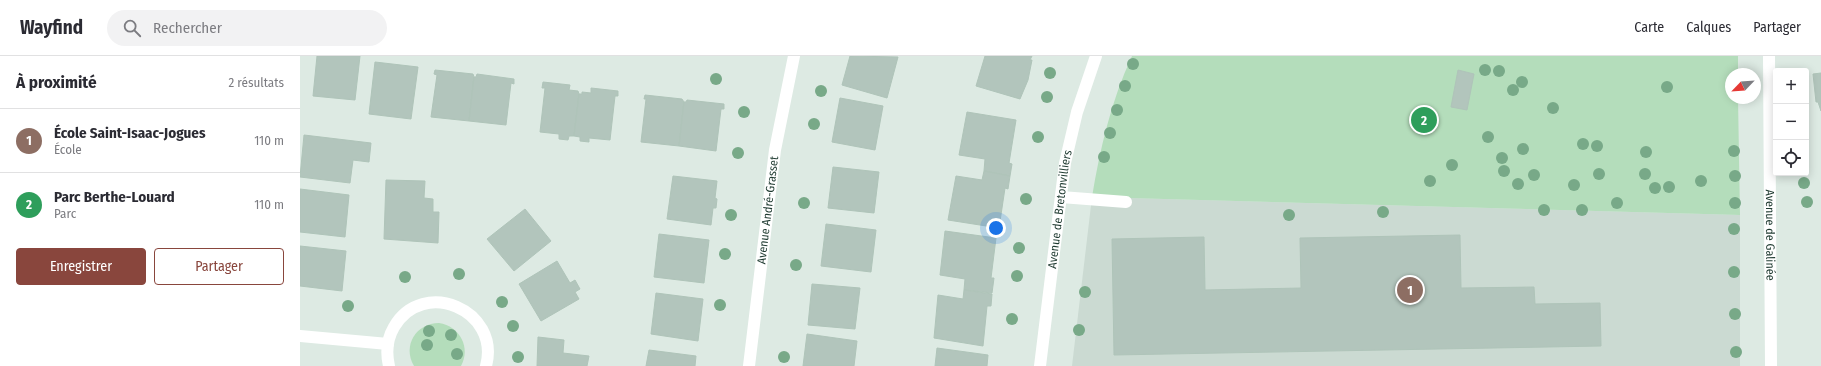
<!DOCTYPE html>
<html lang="fr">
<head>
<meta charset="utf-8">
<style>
	:root { --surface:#fff; --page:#f2f2f3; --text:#2b2b33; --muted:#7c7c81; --line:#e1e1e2; --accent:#89463d }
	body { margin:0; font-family:"Fira Sans Condensed",sans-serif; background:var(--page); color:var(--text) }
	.controls { position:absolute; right:12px; top:12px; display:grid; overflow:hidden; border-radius:4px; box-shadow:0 2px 10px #0003 }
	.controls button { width:36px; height:36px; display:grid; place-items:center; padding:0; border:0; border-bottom:1px solid var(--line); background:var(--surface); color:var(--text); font:20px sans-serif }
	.compass { position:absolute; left:1425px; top:12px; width:36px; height:36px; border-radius:50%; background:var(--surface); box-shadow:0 2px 10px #0003; rotate:245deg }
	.you { position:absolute; left:696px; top:172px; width:14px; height:14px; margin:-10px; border:3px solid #fff; border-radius:50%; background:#1a73e8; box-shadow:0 0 0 6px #1a73e833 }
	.badge { display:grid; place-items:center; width:26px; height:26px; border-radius:50%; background:var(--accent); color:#fff; font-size:13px; font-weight:700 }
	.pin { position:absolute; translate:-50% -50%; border:2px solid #fff; box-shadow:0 1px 4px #0006 }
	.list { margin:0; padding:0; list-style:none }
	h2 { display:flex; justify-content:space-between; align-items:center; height:52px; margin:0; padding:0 16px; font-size:17px }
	h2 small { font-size:13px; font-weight:400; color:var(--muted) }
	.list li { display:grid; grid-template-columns:26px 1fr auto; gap:12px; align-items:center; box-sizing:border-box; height:64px; padding:0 16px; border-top:1px solid var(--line) }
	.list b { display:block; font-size:15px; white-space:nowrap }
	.list p { margin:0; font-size:13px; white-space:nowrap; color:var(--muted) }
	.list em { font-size:13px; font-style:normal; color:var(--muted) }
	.actions { display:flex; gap:8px; padding:12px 16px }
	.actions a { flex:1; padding:9px 0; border:1px solid var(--accent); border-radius:4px; text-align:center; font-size:14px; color:var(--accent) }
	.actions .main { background:var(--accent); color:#fff }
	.icon { flex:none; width:22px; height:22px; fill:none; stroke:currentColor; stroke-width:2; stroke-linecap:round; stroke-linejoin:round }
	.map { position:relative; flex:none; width:1521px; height:310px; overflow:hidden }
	header { display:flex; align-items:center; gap:24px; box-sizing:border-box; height:56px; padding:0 20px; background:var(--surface); border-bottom:1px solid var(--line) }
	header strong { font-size:19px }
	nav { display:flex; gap:22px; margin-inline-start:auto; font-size:14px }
	.search { width:280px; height:36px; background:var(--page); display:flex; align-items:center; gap:10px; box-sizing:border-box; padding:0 14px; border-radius:22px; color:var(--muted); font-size:15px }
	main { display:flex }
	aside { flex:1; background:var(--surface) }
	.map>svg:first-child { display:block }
	.built { fill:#cbdad2 }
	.green { fill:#b4ddbb }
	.building { fill:#b2c5bc; stroke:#afc4b9 }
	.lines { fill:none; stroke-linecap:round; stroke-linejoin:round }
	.service { stroke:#fff; stroke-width:12 }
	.minor { stroke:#fff; stroke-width:12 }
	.tree { fill:#78a988 }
	.labels { text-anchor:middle; stroke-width:3; stroke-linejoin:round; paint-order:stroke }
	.street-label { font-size:12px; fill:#1e3a30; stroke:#edf7f1 }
</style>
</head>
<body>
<header>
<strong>Wayfind</strong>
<div class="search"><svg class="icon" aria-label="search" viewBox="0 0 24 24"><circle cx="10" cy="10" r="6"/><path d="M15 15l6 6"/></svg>Rechercher</div>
<nav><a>Carte</a><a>Calques</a><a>Partager</a></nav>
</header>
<main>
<aside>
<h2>À proximité<small>2 résultats</small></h2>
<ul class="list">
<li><span class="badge" style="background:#8d6e63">1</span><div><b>École Saint-Isaac-Jogues</b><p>École</p></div><em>110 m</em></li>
<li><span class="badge" style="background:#2e9e5b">2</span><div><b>Parc Berthe-Louard</b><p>Parc</p></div><em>110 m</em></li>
</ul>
<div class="actions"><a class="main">Enregistrer</a><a>Partager</a></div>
</aside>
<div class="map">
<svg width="1521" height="310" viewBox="0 0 1521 310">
	<rect width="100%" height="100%" fill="#ddeae3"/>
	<!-- built -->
	<polygon class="built" points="792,141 1440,159 1440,310 772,310"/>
	<!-- green -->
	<g class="green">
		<path d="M832 0H1438V18H1431V42H1438L1440 159 792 141C800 93 811 45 832 0Z"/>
		<path d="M139 267C160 270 171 292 161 310H114C102 290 116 267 139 267Z"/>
	</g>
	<!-- building -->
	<g class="building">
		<polygon points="17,0 60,0 55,44 13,40"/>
		<polygon points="550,0 598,1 587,42 542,29"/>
		<polygon points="685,0 732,0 730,4 732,4 728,24 720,43 676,30"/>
		<polygon points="75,6 118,11 111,63 69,58"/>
		<polygon points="135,14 173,18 174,21 169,65 131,61 137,19 134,18"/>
		<polygon points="1158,14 1174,18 1167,54 1151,51"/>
		<polygon points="1521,17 1521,55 1518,46 1516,46 1513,18"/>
		<polygon points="177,18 214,23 214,28 211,27 206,69 169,65 174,21 176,21"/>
		<polygon points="243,26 270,29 269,34 278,35 279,38 274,80 269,80 268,84 259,83 259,78 240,76 245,32 242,32"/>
		<polygon points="291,32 318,35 318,40 315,40 310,84 289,82 289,86 280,85 280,81 274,80 279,38 282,38 282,36 291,37"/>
		<polygon points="345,39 382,43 384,46 379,90 341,86 346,43 344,43"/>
		<polygon points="540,42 583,50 575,94 532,86"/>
		<polygon points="387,44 424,48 424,53 421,53 416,95 379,90 384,46 386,46"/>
		<polygon points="667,56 716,64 709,107 712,108 710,120 684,115 685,103 659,99"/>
		<polygon points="4,79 71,87 69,106 53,104 50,127 0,121"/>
		<polygon points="533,111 579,116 574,157 528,152"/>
		<polygon points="684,115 710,120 708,133 705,132 699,172 648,164 656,120 682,124"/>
		<polygon points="373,120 417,125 415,142 417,143 416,152 413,152 411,169 367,163"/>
		<polygon points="86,124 125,125 124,142 133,143 133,156 139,156 138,187 84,183"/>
		<polygon points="0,133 49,139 45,181 0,176"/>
		<polygon points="225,153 251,185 214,215 187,183"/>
		<polygon points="526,168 576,174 571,216 521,210"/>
		<polygon points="645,175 696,182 691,222 694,222 692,237 664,234 665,223 640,219"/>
		<polygon points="359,178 409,184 404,227 354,221"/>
		<polygon points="1160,179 1161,232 1234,231 1235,248 1300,247 1301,290 814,299 812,183 904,181 905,234 1001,232 1000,182"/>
		<polygon points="0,190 46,195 42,235 0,230"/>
		<polygon points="257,205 270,227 275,224 280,233 275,236 279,243 241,265 219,228"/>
		<polygon points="512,228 560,232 555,273 508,269"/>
		<polygon points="664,234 692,238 691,250 687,250 683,290 634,282 638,239 663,243"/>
		<polygon points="356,237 403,243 398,285 351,278"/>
		<polygon points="507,278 557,285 554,310 503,310"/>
		<polygon points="238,281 264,284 263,297 289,300 287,310 237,310"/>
		<polygon points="637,292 688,299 687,310 635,310"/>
		<polygon points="349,294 396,300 395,310 346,310"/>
	</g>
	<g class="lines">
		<!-- service -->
		<polyline class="service" points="761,141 826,146"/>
		<!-- minor -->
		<g class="minor">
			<path id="s1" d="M1469 0 1471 310"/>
			<polyline points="0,280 88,288"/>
			<path d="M89 310C86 297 87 283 94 271 123 221 201 254 186 310"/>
			<path id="s2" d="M449 310 475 94 494 0"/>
			<path id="s3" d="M740 310 765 107 777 56 796 0"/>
		</g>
	</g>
	<!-- trees -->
	<g class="tree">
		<circle cx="833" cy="8" r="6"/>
		<circle cx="1185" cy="14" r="6"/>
		<circle cx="1199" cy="15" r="6"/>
		<circle cx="750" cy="17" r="6"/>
		<circle cx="416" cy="23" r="6"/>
		<circle cx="1222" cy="26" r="6"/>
		<circle cx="825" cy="30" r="6"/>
		<circle cx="1367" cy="31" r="6"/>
		<circle cx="1213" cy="34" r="6"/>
		<circle cx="521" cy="35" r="6"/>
		<circle cx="747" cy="41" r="6"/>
		<circle cx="1253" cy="52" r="6"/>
		<circle cx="817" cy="54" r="6"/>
		<circle cx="444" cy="56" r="6"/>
		<circle cx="514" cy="68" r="6"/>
		<circle cx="810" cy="77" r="6"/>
		<circle cx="738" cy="81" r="6"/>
		<circle cx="1188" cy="81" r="6"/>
		<circle cx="1283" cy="88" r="6"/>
		<circle cx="1297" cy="90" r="6"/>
		<circle cx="1223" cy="93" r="6"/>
		<circle cx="1434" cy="95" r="6"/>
		<circle cx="1346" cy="96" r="6"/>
		<circle cx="438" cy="97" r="6"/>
		<circle cx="804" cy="101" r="6"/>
		<circle cx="1202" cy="102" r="6"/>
		<circle cx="1152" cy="109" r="6"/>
		<circle cx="1204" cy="115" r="6"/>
		<circle cx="1299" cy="118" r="6"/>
		<circle cx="1345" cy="118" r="6"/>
		<circle cx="1234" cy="119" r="6"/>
		<circle cx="1435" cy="120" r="6"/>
		<circle cx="1130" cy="125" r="6"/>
		<circle cx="1401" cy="125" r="6"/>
		<circle cx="1504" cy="127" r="6"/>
		<circle cx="1218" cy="128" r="6"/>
		<circle cx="1274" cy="129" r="6"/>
		<circle cx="1369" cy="131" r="6"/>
		<circle cx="1355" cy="132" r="6"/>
		<circle cx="726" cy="143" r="6"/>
		<circle cx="1507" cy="146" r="6"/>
		<circle cx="504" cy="147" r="6"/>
		<circle cx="1317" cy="147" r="6"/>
		<circle cx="1435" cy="147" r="6"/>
		<circle cx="1244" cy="154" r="6"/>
		<circle cx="1282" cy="154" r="6"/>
		<circle cx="1083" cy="156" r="6"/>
		<circle cx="431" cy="159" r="6"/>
		<circle cx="989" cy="159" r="6"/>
		<circle cx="1434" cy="173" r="6"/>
		<circle cx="719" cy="192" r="6"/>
		<circle cx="425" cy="198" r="6"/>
		<circle cx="496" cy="209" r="6"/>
		<circle cx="1434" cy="216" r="6"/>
		<circle cx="159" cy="218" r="6"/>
		<circle cx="717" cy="220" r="6"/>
		<circle cx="105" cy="221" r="6"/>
		<circle cx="785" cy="236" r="6"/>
		<circle cx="202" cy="246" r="6"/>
		<circle cx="420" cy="249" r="6"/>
		<circle cx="48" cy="250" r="6"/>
		<circle cx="1435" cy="258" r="6"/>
		<circle cx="712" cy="263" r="6"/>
		<circle cx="213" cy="270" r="6"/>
		<circle cx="779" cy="274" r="6"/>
		<circle cx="129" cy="275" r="6"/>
		<circle cx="151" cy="279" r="6"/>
		<circle cx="127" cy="289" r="6"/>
		<circle cx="1436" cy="296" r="6"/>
		<circle cx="157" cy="298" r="6"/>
		<circle cx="218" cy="301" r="6"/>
		<circle cx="484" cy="301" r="6"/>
	</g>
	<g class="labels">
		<!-- street labels -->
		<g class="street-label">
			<text dy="4" stroke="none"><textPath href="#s3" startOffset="158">Avenue de Bretonvilliers</textPath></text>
			<text dy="4" stroke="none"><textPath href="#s2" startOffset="157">Avenue André-Grasset</textPath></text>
			<text dy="4" stroke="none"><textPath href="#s1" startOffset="179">Avenue de Galinée</textPath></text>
		</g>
	</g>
</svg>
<div class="controls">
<button>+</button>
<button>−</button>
<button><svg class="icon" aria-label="locate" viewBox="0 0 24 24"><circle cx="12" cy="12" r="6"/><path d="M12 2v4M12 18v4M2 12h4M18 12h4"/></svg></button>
</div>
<svg class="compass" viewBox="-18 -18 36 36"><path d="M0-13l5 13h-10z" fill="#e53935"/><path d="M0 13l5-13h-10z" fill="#7c7c81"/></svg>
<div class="you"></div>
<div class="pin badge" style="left:1110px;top:234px;background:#8d6e63">1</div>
<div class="pin badge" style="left:1124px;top:64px;background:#2e9e5b">2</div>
</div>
</main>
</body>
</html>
